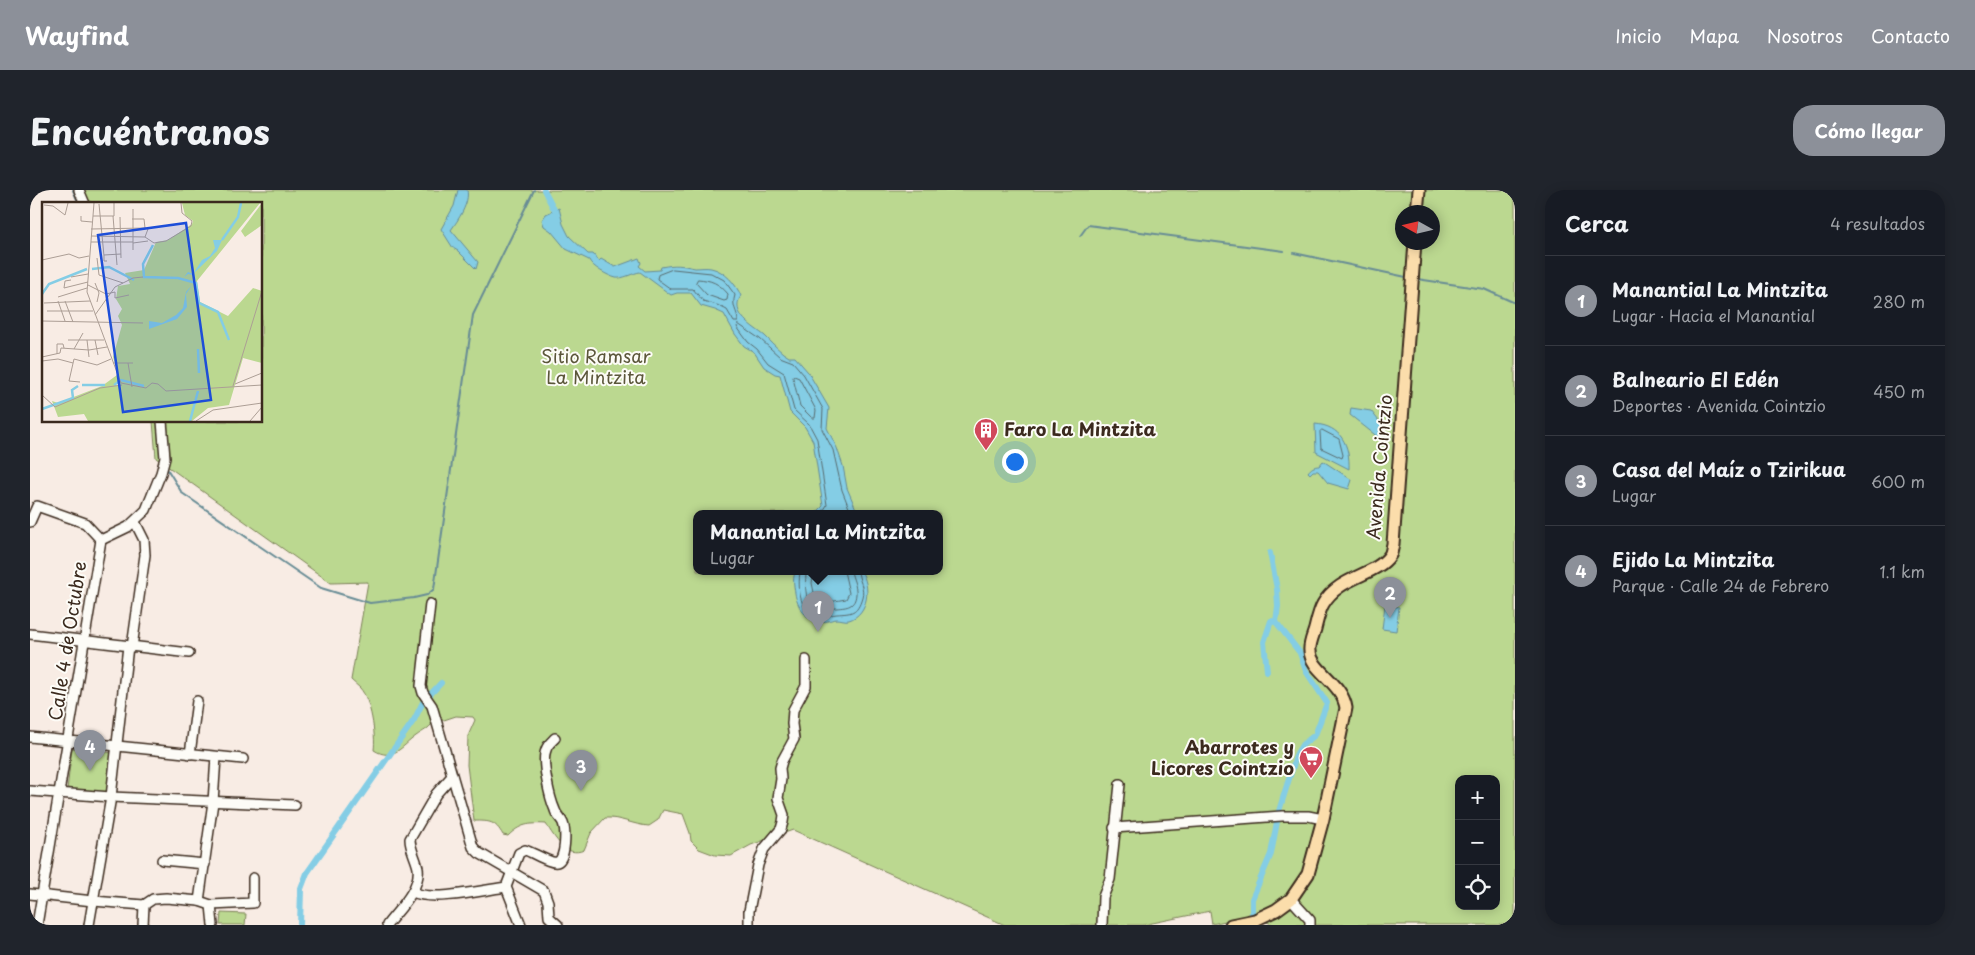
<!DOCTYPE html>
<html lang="es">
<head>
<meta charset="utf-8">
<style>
	:root { --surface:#171b24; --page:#20242c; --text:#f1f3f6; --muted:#9ea1a6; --line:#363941; --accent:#8c9099 }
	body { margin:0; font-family:"Playpen Sans",sans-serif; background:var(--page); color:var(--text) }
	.controls { position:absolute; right:15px; bottom:15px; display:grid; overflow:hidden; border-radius:10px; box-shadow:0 2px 12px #0003 }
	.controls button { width:45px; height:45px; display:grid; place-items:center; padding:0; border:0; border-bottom:1px solid var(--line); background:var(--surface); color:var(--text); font:25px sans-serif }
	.compass { position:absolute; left:1365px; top:15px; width:45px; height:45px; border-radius:50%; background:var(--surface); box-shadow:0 2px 12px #0003; rotate:278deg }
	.you { position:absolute; left:984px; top:271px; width:18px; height:18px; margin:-12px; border:4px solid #fff; border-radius:50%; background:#1a73e8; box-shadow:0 0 0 8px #1a73e833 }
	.badge { display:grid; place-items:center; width:32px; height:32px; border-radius:50%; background:var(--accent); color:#fff; font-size:16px; font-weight:700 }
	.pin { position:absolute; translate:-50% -41px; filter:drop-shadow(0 1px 2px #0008) }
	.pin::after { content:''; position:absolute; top:26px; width:18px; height:15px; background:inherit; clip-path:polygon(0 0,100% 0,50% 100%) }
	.popup { position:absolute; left:663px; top:320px; width:250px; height:65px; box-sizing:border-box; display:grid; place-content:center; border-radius:10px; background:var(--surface); filter:drop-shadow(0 1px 4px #0005); font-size:16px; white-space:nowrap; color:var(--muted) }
	.popup b { font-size:19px; color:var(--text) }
	.popup::after { content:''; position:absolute; left:50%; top:100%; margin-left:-10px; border:10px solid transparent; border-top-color:var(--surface) }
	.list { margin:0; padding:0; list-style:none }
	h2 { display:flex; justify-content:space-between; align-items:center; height:65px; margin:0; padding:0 20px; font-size:21px }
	h2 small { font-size:16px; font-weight:400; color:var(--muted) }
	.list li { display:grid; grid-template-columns:32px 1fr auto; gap:15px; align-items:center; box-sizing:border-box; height:90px; padding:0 20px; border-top:1px solid var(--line) }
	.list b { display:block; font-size:19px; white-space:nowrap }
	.list p { margin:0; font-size:16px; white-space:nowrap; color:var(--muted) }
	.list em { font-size:16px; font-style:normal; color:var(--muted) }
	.icon { flex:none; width:28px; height:28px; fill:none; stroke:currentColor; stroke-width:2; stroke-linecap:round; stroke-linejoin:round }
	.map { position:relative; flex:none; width:1485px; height:735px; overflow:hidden; border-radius:20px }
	header { display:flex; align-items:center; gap:30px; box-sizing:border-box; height:70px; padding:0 25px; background:var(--accent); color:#fff }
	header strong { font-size:24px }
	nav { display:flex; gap:28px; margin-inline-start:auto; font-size:18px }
	.intro { display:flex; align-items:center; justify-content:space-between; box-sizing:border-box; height:120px; padding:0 30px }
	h1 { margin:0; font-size:35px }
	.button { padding:12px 22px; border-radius:20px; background:var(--accent); color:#fff; font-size:18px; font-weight:700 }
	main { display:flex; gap:30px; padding:0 30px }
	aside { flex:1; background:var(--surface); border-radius:20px; box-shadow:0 2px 12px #0003 }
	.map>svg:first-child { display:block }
	.green { fill:#bbd890; stroke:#7b8157; fill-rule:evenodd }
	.water { fill:#84cde5; stroke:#678c95 }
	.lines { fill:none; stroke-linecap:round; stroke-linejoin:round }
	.shore { stroke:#586b6e; stroke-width:1 }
	.stream { stroke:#678c95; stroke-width:2 }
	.canal { stroke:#84cde5; stroke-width:6 }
	.minor-casing { stroke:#3b2a1e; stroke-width:12 }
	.major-casing { stroke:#3b2a1e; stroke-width:15 }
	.minor { stroke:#fdfcf7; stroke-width:9 }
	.major { stroke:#fbddab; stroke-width:11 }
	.labels { text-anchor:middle; stroke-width:4; stroke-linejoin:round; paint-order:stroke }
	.park-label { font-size:18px; fill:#5b563a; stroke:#fdfcf7 }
	.poi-label { font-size:18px; font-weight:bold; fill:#3b2a1e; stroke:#fdfcf7; text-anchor:start }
	.street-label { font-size:18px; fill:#3b2a1e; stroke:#fdfcf7 }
	.inset-river { fill:none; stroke:#84cde5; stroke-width:2.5 }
	.inset-road { fill:none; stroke:#ac9e95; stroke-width:1 }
	.view { fill:#1d4ed8; fill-opacity:0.15; stroke:#1d4ed8; stroke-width:2.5 }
	.inset-edge { fill:none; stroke:#3b2a1e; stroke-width:2.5 }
</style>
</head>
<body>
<header>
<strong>Wayfind</strong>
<nav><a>Inicio</a><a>Mapa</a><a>Nosotros</a><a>Contacto</a></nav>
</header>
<div class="intro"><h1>Encuéntranos</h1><a class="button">Cómo llegar</a></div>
<main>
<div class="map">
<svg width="1485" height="735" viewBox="0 0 1485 735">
	<rect width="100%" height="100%" fill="#f8ece4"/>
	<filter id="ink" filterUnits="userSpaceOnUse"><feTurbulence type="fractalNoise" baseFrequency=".02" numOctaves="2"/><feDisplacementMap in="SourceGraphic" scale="10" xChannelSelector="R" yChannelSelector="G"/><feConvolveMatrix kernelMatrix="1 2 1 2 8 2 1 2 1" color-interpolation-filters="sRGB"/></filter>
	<g filter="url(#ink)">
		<!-- green -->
		<g class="green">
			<path d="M44 0H1485V735H1245L1218 726 1182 734 1180 721 1113 735H975L763 640 721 655 701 666 685 665 669 659 661 651 660 643 653 624 633 620 628 630 619 636C603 635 590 627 575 628L561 643 554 660C536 668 525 648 516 634 499 633 490 634 478 646L473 645C465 631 460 631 444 631L437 575 438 546 445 530 443 527 426 526 414 530 404 531C399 539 393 541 386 546 372 556 363 572 344 560 346 545 341 510 330 498 327 495 324 493 321 490L338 392 301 393 126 268 123 231H231V14H52ZM1372 22H1402V52H1372ZM667 323H909V381H667ZM1429 589H1466V716H1429Z"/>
			<polygon points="42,558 84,563 79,605 37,600"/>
			<polygon points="191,723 216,724 215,735 190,735"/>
		</g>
		<!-- water -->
		<g class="water">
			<path d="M428 0H437C440 13 428 30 421 40L448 72 446 79 428 61 423 58 411 39 424 16Z"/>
			<path d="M529 18 533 34 539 46 558 64H563L569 71 571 69 585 77 609 68 611 73 609 76 615 81 630 80 631 77C647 74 650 75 665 78 670 78 676 77 681 78 695 81 706 94 711 106 699 124 724 137 735 146 741 152 747 158 753 163L759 167H765L778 182 799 218 797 238 807 258 813 276 817 298 826 319V323H786L793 316 783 251 775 237 760 222 750 185 745 184 734 177 724 162 714 156 705 144 694 124 685 120 671 116 661 103H647L641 105 610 82C603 83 593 89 586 88 578 86 562 77 559 70L536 59 521 41 514 36 512 30 516 24Z"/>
			<polygon points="1321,218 1341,221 1353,236 1353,245 1349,248 1320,225"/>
			<path d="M1285 234C1311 236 1320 255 1319 279L1286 262Z"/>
			<path d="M1293 271 1322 290 1319 299 1298 293 1288 281H1283L1280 284 1278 282C1281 278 1284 276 1289 276Z"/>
			<path d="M766 381H831C841 396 839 424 819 430 815 431 811 429 807 429 802 429 797 432 792 432 776 431 767 417 765 403 764 396 762 387 766 381Z"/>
			<polygon points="1355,415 1369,417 1366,441 1352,439"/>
		</g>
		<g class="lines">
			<!-- shore -->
			<g class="shore">
				<path d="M643 79 681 83 694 90 705 105C701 118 708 120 708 132H704L697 120 687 115 673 111 663 99H641L627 89 628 85Z"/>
				<path d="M668 89C681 90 689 93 698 104L697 110 694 111 677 105 666 93Z"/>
				<polygon points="764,186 769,188 786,220 785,228 782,228 770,216 763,188"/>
				<polygon points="1292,240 1309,249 1313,265 1312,268 1291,258 1290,242"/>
				<polyline points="792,323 797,315 787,249 779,234 764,220 754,183 738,173 727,159 718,152 707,137 708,134 730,149 750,167 763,172 774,185 793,219 792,239 803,260 812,300 821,323"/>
				<path d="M770 381C768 398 768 425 792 427 797 427 802 424 807 424 821 423 827 424 832 407 835 398 828 389 828 381"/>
				<path d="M776 381C776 391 774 402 779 412 785 424 797 418 807 418 817 417 825 417 826 404 827 396 822 388 821 381"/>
				<polyline points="784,381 782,393 785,407 793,413 816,409 819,403 814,381"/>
			</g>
			<!-- stream -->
			<g class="stream">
				<polyline points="43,0 49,14"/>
				<polyline points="1050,46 1058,35 1254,61"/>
				<polyline points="1264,63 1376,87"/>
				<polyline points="1387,89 1454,99 1485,113"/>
				<polyline points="136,277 152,303 291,398 340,413 384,408 397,405 404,399 443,125 504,0"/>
			</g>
			<!-- canal -->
			<g class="canal">
				<polyline points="514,0 524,19"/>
				<polyline points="1240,363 1247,399 1248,416 1246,432"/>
				<polyline points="1222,734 1222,709 1241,664 1249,621 1267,563 1272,555 1285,545 1297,513 1276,481 1270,463 1246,432 1241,431 1234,452 1237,481"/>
				<polyline points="270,735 271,699 277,683 384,530 393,512 411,493"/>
			</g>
			<!-- minor casing -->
			<g class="minor-casing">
				<g id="minor">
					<polyline points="49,0 55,14"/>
					<polyline points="0,332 7,316 55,333 71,350"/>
					<polyline points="71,350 98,337 116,320 131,283 135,268 132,231"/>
					<polyline points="400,414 391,496 393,503 402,516 443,657 449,663 514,701 518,712 519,727 528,735"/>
					<polyline points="0,444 159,463"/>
					<polyline points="102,457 115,365 114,350 105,332"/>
					<polyline points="0,547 213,569"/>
					<polyline points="160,564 167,511"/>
					<polyline points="0,601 81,607 265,615"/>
					<polyline points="1084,638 1252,626 1278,626 1293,629"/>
					<polyline points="132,670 175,674"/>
					<path d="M383 702C402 712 454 700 476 697"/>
					<polyline points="0,704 63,711 114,715 123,709 136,708 169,711 181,715 223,713 223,688"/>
					<polyline points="1261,709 1280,730 1280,735"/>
					<polyline points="169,711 183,612 186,567"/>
					<polyline points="181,715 183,735"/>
					<polyline points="7,735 71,350"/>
					<polyline points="59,735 81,607 98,456"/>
					<polyline points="113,735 114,715"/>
					<path d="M357 735C368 720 391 699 388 678 386 668 380 659 380 649L406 604 422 586"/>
					<path d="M491 735 476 697 489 663 495 660C502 662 521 674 527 672 536 669 536 641 533 633 531 628 526 625 525 620 520 609 511 571 516 560 517 555 521 552 525 548"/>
					<polyline points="719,735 719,721 728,675 734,659 751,639 753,632 754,625 748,608 751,589 750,578 752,571 764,549 762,534 763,520 776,496 776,470"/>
					<polyline points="1072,735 1073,707 1080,689 1090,594"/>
				</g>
			</g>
			<!-- major casing -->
			<g class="major-casing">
				<g id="major">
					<polyline points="1387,22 1389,0"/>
					<path d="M1201 735 1225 730 1246 720 1261 709 1278 684 1293 629 1316 518C1312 492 1281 481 1280 461 1279 454 1283 446 1285 439 1287 431 1289 421 1293 414 1309 386 1346 386 1360 365 1362 362 1362 357 1363 354L1385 52"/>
				</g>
			</g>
			<!-- minor -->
			<use href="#minor" class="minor"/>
			<!-- major -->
			<use href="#major" class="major"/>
		</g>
	</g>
	<!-- icons -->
	<defs>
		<g id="building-pin" transform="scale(1.25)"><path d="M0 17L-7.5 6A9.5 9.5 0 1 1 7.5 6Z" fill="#d1495b" stroke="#fdfcf7"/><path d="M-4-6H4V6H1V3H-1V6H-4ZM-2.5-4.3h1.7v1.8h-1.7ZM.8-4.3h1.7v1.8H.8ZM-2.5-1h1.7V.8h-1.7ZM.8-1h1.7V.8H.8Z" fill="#fff"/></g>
		<g id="supermarket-pin" transform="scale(1.25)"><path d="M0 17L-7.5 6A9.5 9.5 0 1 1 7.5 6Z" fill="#d1495b" stroke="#fdfcf7"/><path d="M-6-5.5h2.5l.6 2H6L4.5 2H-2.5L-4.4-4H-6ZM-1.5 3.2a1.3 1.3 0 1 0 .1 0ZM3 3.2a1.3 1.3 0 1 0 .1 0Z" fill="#fff"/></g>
	</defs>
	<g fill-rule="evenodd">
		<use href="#building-pin" x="956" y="240"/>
		<use href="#supermarket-pin" x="1281" y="568"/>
	</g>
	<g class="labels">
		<!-- park labels -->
		<g class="park-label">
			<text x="566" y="173">Sitio Ramsar<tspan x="566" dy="21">La Mintzita</tspan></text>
		</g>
		<!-- poi labels -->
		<g class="poi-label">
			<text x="974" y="246">Faro La Mintzita</text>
			<text x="1264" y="564" text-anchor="end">Abarrotes y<tspan x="1264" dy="21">Licores Cointzio</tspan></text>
		</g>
		<!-- street labels -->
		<g class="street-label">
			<text transform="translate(1350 277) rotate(-85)" y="6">Avenida Cointzio</text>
			<text transform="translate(38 451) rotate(-81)" y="6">Calle 4 de Octubre</text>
		</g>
	</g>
	<!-- overview -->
	<g transform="translate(12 12)">
		<rect width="220" height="220" fill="#f8ece4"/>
		<path d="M140 1H218L155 79 158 100 186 114 211 86 220 89V161L201 156 187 203 166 206 150 219H46L42 212 16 215 10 199 16 201 60 184 75 173 77 179 73 183 76 184 78 178 71 155 80 123 76 114 80 107 74 97 76 84 88 82 83 71 102 68 114 40 126 38 150 22 151 19 143 13ZM220 1V23L203 35 199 29Z" fill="#bbd890"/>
		<path d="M171 38H180L175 49 152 71 154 79 151 73 146 72 142 75 146 70 151 72 160 58 168 54 173 46ZM150 83 144 92 145 105 135 117 107 127V119L120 121 134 113 141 106 144 90Z" fill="#84cde5"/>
		<path class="inset-river" d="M180 38 196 15 199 1M111 43 101 62 102 75 136 76 154 81 157 101 176 110 187 138M50 67 67 65 92 78M0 92 7 82 45 67M156 147 157 171M40 183H63M72 183 79 178 102 184M0 207 31 196 30 188 36 184M148 219 156 189"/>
		<path class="inset-road" d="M52 1 45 90 79 181 104 186 110 181 116 182 124 189 220 183M57 2 62 54V59H65M2 3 11 4 23 13 26 1M91 7V48M39 14V19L50 20M51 14H72V1M71 14 75 63M78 15 79 56M90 17H102L103 26 106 27 103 35M49 27 103 26M49 34 103 35M103 35 112 41 124 39 149 24 150 19 140 11 139 1M49 40H91M91 41 106 39M62 53 79 52M55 56 57 73 81 81M0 58 27 52 37 56 47 54M29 75 46 72M29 78 23 79 22 86 46 80M53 81 57 91 55 100M46 83 64 92 73 90V96L87 93M16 95 45 86M16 99 23 119M23 99 31 120M2 101 48 99M5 109H51M53 113 73 85 91 76 101 75M0 119 101 121M26 138H62M45 138 47 155M53 138 56 153M32 147 41 131M15 152V142H21L22 146M0 155 18 151 19 146 47 148 65 145M0 159 16 157 31 161M71 161H91M86 161 90 185M38 180 27 179 32 157 55 163 69 157M193 182 220 171M191 184 220 89M0 193 13 205 58 186 80 183M154 219 171 208 220 201M208 219 220 205"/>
		<path class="view" d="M144 21 169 198 81 210 56 33Z"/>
		<rect width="220" height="220" class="inset-edge"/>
	</g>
</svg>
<div class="controls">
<button>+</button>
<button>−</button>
<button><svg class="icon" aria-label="locate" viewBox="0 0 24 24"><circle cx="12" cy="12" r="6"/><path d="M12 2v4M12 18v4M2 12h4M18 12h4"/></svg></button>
</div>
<svg class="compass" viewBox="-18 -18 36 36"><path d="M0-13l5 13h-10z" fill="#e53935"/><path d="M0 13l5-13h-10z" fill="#9ea1a6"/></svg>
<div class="you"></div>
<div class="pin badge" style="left:788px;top:442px">1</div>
<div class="popup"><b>Manantial La Mintzita</b>Lugar</div>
<div class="pin badge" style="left:1360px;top:428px">2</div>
<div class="pin badge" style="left:551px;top:601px">3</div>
<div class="pin badge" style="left:60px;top:581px">4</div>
</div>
<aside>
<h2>Cerca<small>4 resultados</small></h2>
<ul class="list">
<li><span class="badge">1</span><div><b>Manantial La Mintzita</b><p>Lugar · Hacia el Manantial</p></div><em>280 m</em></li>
<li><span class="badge">2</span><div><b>Balneario El Edén</b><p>Deportes · Avenida Cointzio</p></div><em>450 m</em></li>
<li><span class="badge">3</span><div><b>Casa del Maíz o Tzirikua</b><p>Lugar</p></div><em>600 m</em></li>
<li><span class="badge">4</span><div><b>Ejido La Mintzita</b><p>Parque · Calle 24 de Febrero</p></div><em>1.1 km</em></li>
</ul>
</aside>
</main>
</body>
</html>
